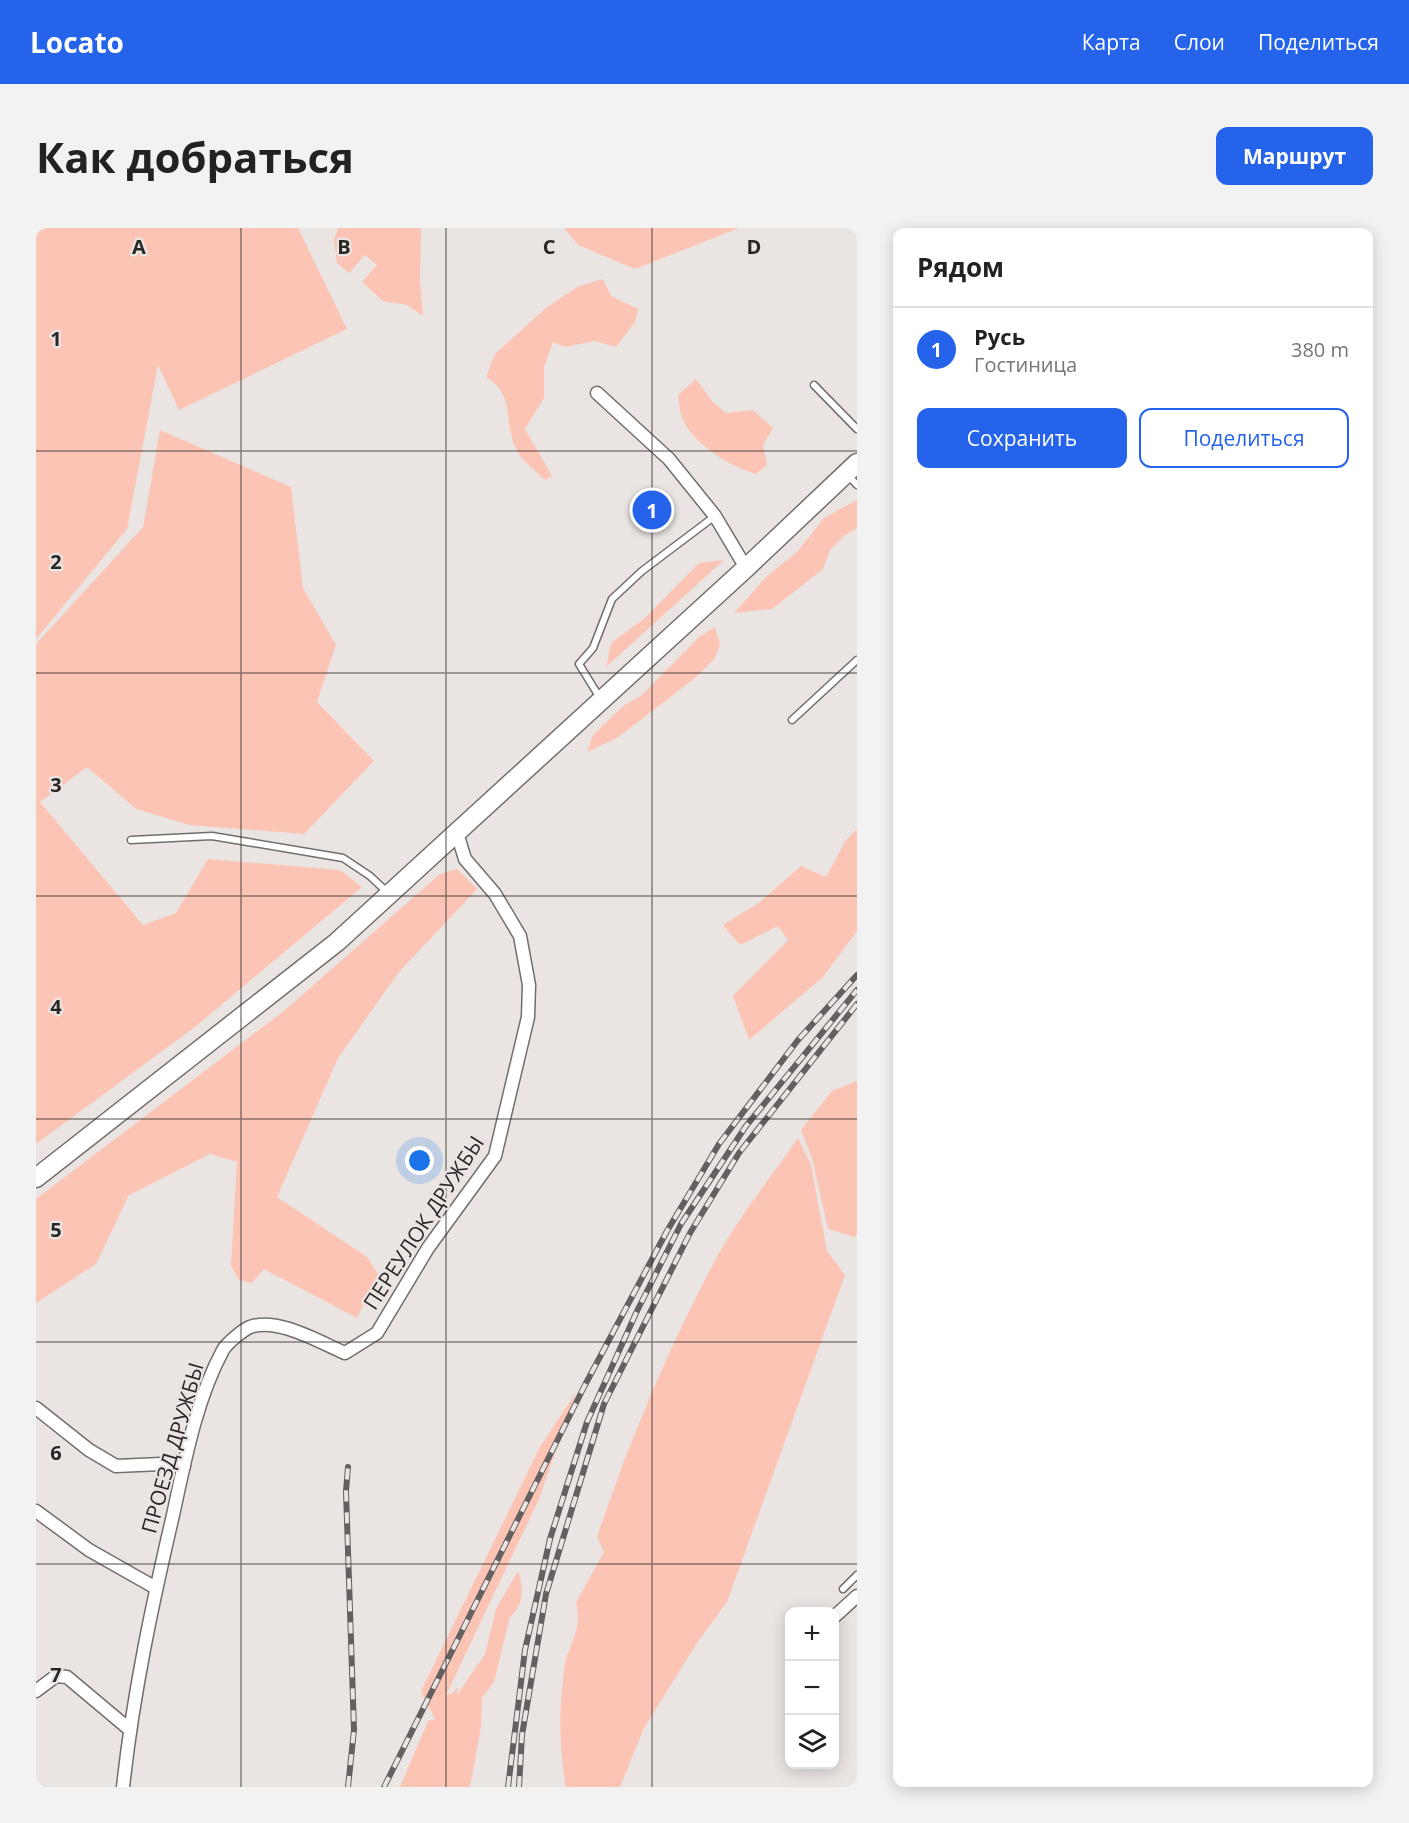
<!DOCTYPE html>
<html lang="ru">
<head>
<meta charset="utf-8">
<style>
	:root { --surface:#fff; --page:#f2f2f2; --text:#222; --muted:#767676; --line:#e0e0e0; --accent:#2563eb }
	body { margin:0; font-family:"Open Sans",sans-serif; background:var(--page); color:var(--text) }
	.controls { position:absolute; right:18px; bottom:18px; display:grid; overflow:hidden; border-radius:12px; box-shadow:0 3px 15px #0003 }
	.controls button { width:54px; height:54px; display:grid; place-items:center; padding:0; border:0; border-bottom:2px solid var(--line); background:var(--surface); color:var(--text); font:30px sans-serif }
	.you { position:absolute; left:384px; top:933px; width:21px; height:21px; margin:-15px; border:4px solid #fff; border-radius:50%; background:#1a73e8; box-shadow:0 0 0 9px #1a73e833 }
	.badge { display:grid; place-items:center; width:39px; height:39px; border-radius:50%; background:var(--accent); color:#fff; font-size:20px; font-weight:700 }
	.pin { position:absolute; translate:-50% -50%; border:3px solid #fff; box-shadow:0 2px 6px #0006 }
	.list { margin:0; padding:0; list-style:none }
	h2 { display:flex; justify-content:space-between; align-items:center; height:78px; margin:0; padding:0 24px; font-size:26px }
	h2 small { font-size:20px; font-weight:400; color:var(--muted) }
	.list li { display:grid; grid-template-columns:39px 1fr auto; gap:18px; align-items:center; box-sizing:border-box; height:84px; padding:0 24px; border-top:2px solid var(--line) }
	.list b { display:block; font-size:22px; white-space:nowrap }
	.list p { margin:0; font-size:20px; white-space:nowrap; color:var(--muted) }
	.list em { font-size:20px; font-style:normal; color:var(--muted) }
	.actions { display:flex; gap:12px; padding:18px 24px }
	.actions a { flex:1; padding:14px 0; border:2px solid var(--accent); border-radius:12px; text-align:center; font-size:21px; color:var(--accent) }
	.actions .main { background:var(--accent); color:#fff }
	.icon { flex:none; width:33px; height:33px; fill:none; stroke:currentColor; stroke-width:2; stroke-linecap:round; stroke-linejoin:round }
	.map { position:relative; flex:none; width:821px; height:1559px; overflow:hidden; border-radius:12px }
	header { display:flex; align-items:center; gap:36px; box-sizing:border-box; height:84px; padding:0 30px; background:var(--accent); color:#fff }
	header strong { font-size:28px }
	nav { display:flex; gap:33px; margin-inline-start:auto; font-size:21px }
	.intro { display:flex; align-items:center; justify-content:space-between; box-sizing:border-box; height:144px; padding:0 36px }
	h1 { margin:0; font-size:42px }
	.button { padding:15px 27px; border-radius:12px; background:var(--accent); color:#fff; font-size:21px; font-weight:700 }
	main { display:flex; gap:36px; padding:0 36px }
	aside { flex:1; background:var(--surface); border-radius:12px; box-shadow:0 3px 15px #0003 }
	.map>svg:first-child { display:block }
	.green { fill:#fcc4b4 }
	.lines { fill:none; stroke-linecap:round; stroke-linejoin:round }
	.lane-casing { stroke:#736e6c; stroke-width:9 }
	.street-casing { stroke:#736e6c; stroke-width:15 }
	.primary-casing { stroke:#736e6c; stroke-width:21 }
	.lane { stroke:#fff; stroke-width:6 }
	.street { stroke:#fff; stroke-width:12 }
	.primary { stroke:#fff; stroke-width:18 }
	.rail-casing { stroke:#63605f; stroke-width:6 }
	.rail { stroke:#eae5e3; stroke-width:4; stroke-dasharray:11; stroke-linecap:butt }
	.grid { fill:none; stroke:#2a2827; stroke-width:1.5; stroke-opacity:0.55 }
	.labels { text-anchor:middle; stroke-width:4.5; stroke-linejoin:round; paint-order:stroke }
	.street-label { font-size:21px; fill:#2a2827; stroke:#eae5e3 }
	.grid-label { font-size:20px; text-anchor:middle; font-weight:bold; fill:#2a2827; stroke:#eae5e3; stroke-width:4.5; stroke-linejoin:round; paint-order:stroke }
</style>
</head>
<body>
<header>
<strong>Locato</strong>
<nav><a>Карта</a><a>Слои</a><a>Поделиться</a></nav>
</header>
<div class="intro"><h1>Как добраться</h1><a class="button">Маршрут</a></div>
<main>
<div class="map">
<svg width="821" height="1559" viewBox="0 0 821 1559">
	<rect width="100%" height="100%" fill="#eae5e3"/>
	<!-- green -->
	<g class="green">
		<polygon points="0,0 262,0 311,101 143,182 122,137 91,301 0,411"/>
		<polygon points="302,0 385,0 384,53 387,88 371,77 347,73 326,54 341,37 329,27 313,45 301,35 298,12"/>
		<polygon points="528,0 703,0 599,41 542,17"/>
		<path d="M567 51 575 68 602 81 599 94 580 119 559 113 529 119 517 114 508 139V170L489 201 516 248 509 252C499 242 482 230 478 216 468 189 478 166 450 149L459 126 511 79 543 58Z"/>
		<path d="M660 151 676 173 690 185 717 182 737 200 727 217 731 237 720 246C693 238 653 214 645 186 643 180 643 173 642 167Z"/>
		<polygon points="124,202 255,259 267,360 300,417 281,474 338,533 268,606 153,597 100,581 51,539 4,574 107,697 140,685 172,631 304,642 326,659 159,799 0,916 0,416 107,299"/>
		<polygon points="821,272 821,300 808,308 794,322 787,341 736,381 698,385 731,348 761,324 788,290"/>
		<polygon points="688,332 570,439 575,415 609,390 663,335"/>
		<polygon points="679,399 684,417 679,430 658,451 581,510 551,524 557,507 587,478 606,467 663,409"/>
		<polygon points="821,601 821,703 787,749 713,812 697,768 752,712 742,698 704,717 687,697 724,674 765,638 790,649 810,612"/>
		<polygon points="421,641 441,661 363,744 302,830 241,969 331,1029 342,1046 321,1090 228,1041 216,1055 203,1052 195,1038 201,934 174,926 93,967 60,1036 0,1075 0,971 249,782 404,646"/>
		<polygon points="821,853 821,1006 819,1009 792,1001 776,930 765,902 796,863"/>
		<path d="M762 910 775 937 791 1023 809 1047 691 1374 661 1415 608 1500 584 1559H530C523 1524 523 1477 528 1442 532 1414 547 1405 540 1374L568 1324 561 1309C593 1213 634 1116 682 1027 705 986 736 948 762 910Z"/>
		<path d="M540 1164 503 1271 410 1467 417 1465 422 1458 421 1467 449 1426 460 1381 482 1343C488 1359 488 1377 474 1389L458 1454 446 1470 445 1499 434 1559H364L392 1493 399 1491 385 1463 504 1219Z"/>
	</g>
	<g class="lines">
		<!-- lane casing -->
		<g class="lane-casing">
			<g id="lane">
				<polyline points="778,157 821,201"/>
				<polyline points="811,246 821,257"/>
				<polyline points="564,470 543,436 557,420 576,371 606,343 679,288"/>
				<polyline points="756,492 821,432"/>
				<polyline points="95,612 176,608 307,630 334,648 351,664"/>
				<polyline points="807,1361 821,1347"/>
			</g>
		</g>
		<!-- street casing -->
		<g class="street-casing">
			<g id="street">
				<polyline points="561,165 633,231 679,288 710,340"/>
				<polyline points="0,1180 53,1222 80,1238 125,1236 148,1238"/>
				<polyline points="0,1283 53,1322 120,1360"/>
				<polyline points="798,1389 821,1368"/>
				<polyline points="0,1463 20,1448 31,1449 93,1501"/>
				<path d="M87 1559C97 1467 116 1377 137 1287 149 1232 160 1172 187 1122 191 1115 207 1102 214 1099 242 1089 283 1114 309 1125L341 1105 392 1020 459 928 492 789 493 757 484 708 459 666 429 631 421 605"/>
			</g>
		</g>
		<!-- primary casing -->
		<g class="primary-casing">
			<polyline id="primary" points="0,950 301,714 710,340 821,235"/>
		</g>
		<!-- lane -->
		<use href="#lane" class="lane"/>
		<!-- street -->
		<use href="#street" class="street"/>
		<!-- primary -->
		<use href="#primary" class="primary"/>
		<!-- rail casing -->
		<g class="rail-casing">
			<g id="rail">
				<polyline points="312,1559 318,1502 310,1263 312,1239"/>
				<polyline points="348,1559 549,1157 631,1003 683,916 762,812 821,747"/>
				<polyline points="472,1559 489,1422 514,1311 551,1194 601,1083 645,996 710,898 821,762"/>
				<polyline points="483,1559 486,1507 510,1366 568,1176 654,1005 703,925 821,776"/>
			</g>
		</g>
		<!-- rail -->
		<use href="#rail" class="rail"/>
	</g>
	<!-- grid -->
	<path class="grid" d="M205 0V1559M410 0V1559M616 0V1559M0 223H821M0 445H821M0 668H821M0 891H821M0 1114H821M0 1336H821"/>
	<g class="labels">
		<!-- street labels -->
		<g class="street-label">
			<text transform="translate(388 995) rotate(-57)" y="7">ПЕРЕУЛОК ДРУЖБЫ</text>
			<text transform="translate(137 1220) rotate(-74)" y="7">ПРОЕЗД ДРУЖБЫ</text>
		</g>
	</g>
	<g class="grid-label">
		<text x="103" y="26">A</text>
		<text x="308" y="26">B</text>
		<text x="513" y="26">C</text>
		<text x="718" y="26">D</text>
		<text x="20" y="118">1</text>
		<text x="20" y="341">2</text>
		<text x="20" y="564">3</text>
		<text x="20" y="786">4</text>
		<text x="20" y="1009">5</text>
		<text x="20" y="1232">6</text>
		<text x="20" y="1454">7</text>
	</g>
</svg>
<div class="controls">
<button>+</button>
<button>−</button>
<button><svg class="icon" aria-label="layers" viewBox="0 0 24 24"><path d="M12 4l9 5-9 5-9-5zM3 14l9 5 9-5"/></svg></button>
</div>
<div class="you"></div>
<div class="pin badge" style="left:616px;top:282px">1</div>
</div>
<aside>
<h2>Рядом<small></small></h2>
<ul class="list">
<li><span class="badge">1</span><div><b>Русь</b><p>Гостиница</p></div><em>380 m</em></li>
</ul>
<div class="actions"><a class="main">Сохранить</a><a>Поделиться</a></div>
</aside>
</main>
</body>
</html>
